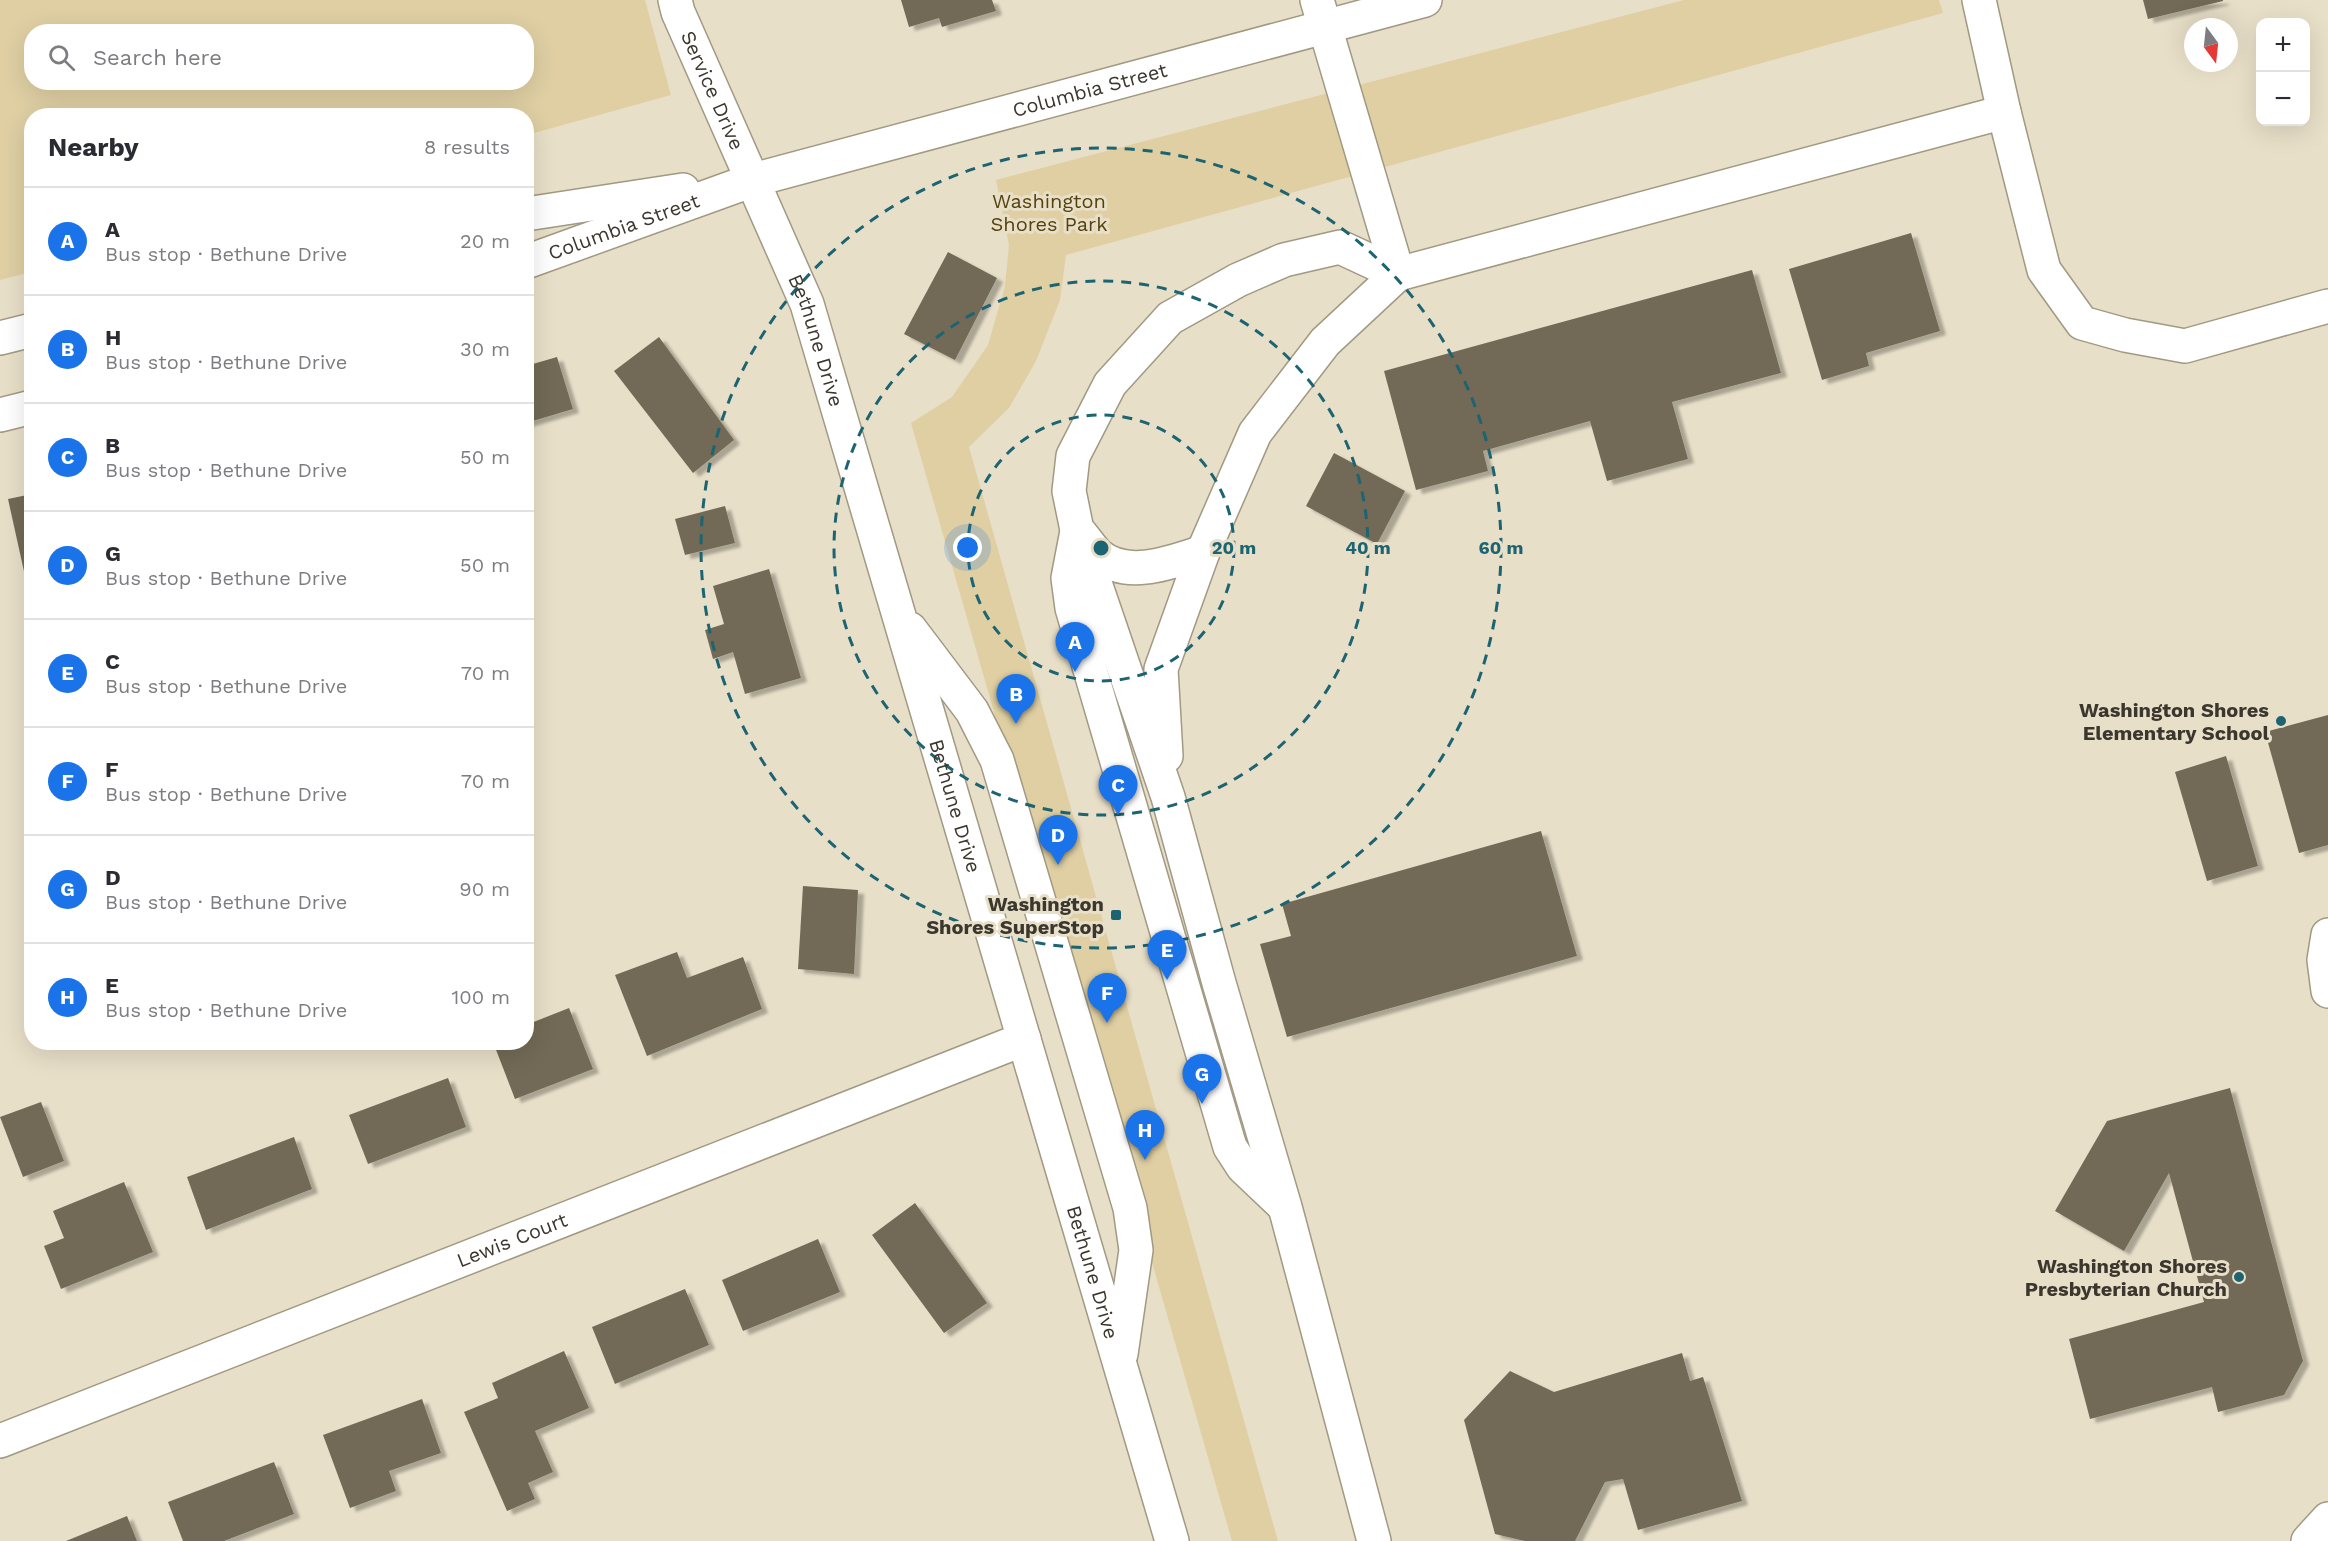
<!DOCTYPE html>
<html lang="en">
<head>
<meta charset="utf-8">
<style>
	:root { --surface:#fff; --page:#f2f2f3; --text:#2b2b33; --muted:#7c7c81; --line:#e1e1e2; --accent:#1a73e8 }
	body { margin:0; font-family:"Work Sans",sans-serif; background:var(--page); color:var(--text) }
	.controls { position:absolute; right:18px; top:18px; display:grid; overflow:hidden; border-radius:12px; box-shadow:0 6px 24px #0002 }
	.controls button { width:54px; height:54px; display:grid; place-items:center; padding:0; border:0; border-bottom:2px solid var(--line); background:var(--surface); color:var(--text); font:30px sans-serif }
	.compass { position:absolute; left:2184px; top:18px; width:54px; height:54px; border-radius:50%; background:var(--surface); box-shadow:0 6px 24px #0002; rotate:165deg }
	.you { position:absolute; left:968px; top:548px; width:21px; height:21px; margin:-15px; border:4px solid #fff; border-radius:50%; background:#1a73e8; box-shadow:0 0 0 9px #1a73e833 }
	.badge { display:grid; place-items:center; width:39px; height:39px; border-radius:50%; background:var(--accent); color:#fff; font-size:20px; font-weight:700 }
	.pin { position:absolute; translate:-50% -50px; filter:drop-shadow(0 2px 3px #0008) }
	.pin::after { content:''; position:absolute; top:32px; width:21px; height:18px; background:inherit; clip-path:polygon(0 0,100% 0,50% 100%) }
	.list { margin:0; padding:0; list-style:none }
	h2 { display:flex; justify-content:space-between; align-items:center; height:78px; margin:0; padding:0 24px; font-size:26px }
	h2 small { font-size:20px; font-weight:400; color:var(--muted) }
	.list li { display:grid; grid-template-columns:39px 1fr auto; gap:18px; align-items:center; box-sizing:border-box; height:108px; padding:0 24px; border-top:2px solid var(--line) }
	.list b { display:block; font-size:22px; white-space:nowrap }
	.list p { margin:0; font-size:20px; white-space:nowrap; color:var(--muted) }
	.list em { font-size:20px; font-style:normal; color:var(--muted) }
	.icon { flex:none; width:33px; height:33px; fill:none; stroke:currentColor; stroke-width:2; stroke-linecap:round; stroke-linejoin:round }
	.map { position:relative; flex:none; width:2328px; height:1541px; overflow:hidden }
	.search { position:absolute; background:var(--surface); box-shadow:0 6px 24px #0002; left:24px; top:24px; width:510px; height:66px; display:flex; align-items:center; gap:15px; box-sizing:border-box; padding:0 21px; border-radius:24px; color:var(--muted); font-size:22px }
	.panel { position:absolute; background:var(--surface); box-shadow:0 6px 24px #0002; left:24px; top:108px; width:510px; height:942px; border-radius:24px }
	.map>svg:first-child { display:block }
	.green { fill:#dfcfa3; fill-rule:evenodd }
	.building { fill:#726b56; filter:url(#shadow) }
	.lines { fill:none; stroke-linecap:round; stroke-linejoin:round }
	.minor-casing { stroke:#a19983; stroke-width:36 }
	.minor { stroke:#fff; stroke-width:33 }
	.ring { fill:none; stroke:#1c6472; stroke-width:3; stroke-dasharray:10 8 }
	.poi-dot { fill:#1c6472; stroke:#e8dfc8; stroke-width:2 }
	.labels { text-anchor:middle; stroke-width:6; stroke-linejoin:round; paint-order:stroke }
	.street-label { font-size:20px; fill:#3b372e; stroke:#e8dfc8 }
	.park-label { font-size:20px; fill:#54430d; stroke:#e8dfc8 }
	.poi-label { font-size:20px; font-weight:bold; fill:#3b372e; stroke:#e8dfc8; text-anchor:end }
	.centre { fill:#1c6472; stroke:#e8dfc8; stroke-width:3 }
	.ring-label { font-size:18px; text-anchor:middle; font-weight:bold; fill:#1c6472; stroke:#e8dfc8; stroke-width:6; stroke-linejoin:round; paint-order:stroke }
</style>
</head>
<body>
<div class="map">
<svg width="2328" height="1541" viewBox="0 0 2328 1541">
	<defs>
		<filter id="shadow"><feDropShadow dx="6" dy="4" stdDeviation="1.5" flood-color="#0004"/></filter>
	</defs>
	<rect width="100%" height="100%" fill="#e8dfc8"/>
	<!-- green -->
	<g class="green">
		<path d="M0 0H645L671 95 527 135 526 116H32L31 272 0 280ZM32 32H526V82H32Z"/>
		<polygon points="1684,0 1939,0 1943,13 1066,255 1060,300 1036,361 1009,408 969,447 1278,1541 1232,1541 911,423 952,397 988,345 1005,286 1009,245 996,180"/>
	</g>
	<!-- building -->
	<g class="building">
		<polygon points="901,0 992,0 996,11 942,27 939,18 909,27"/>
		<polygon points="2143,0 2223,0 2223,1 2148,19"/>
		<polygon points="1911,233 1940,331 1866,353 1869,366 1822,380 1789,269"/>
		<polygon points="948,252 997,278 955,360 904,334"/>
		<polygon points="1752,270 1781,373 1672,402 1688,459 1607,481 1590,421 1483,451 1488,471 1416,490 1384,371"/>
		<polygon points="659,337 734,440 693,473 614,371"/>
		<polygon points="557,357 573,409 526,423 526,366"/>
		<polygon points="1334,453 1405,491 1377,544 1306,506"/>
		<polygon points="32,494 32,594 29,594 8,499"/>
		<polygon points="725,506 735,543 685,555 675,519"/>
		<polygon points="769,569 801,678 745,694 733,652 713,659 705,630 724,624 713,586"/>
		<polygon points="2328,715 2328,845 2299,853 2265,732"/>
		<polygon points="2226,756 2258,866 2207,881 2175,772"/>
		<polygon points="1541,831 1577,956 1287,1037 1260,944 1291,936 1282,904"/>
		<polygon points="803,886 858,890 854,974 798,969"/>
		<polygon points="677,952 687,978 743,957 762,1009 647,1056 615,975"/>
		<polygon points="569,1008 593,1069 515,1099 493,1042 526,1042 526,1025"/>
		<polygon points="448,1078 466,1127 368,1164 349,1115"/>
		<polygon points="2230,1088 2303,1361 2284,1395 2218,1412 2212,1387 2090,1419 2069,1339 2204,1302 2169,1173 2124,1251 2055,1211 2107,1121"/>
		<polygon points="41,1102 64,1161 23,1177 0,1117"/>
		<polygon points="294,1137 312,1189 206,1230 187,1177"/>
		<polygon points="124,1182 153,1252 61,1289 44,1246 64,1238 53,1211"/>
		<polygon points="915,1203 987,1303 944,1333 872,1235"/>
		<polygon points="818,1239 840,1292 743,1331 722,1280"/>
		<polygon points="685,1289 709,1345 615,1384 592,1327"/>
		<polygon points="564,1351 589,1408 535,1431 553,1472 528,1483 535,1499 507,1511 464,1412 498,1398 492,1383"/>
		<polygon points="1682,1353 1690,1381 1703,1377 1742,1501 1638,1530 1623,1479 1605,1482 1575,1541 1525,1541 1495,1534 1464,1420 1510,1371 1554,1392"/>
		<polygon points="422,1399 441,1453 389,1471 396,1491 350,1508 323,1435"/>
		<polygon points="274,1462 294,1514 224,1541 183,1541 168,1502"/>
		<polygon points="127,1516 137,1541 66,1541"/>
	</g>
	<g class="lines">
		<!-- minor casing -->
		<g class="minor-casing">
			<g id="minor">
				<path id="s1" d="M675 0 678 12 807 304 1172 1541"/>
				<polyline points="1317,0 1398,274"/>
				<polyline points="1979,0 2004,112 2044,270 2082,323 2125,335 2185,346 2328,306"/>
				<polyline points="526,214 683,190"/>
				<path id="s2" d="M526 262 753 180 1425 0"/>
				<polyline points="0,338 32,330"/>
				<polyline points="0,415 32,407"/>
				<polyline points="1077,531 1068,578 1072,608 1230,1147 1243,1167 1284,1206"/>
				<path d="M1080 533C1086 540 1092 549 1098 555 1127 580 1172 562 1203 552"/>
				<polyline points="910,629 972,711 997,760 1130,1208 1136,1250 1121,1354"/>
				<polyline points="1166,756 1161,669 1203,552 1255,433 1325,342 1398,274 2004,112"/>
				<polyline points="2328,935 2324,960 2328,991"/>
				<path id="s3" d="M0 1441 1024 1039"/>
				<polyline points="1374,1541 1285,1207 1219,983 1168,797 1077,530 1069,491 1073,456 1110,384 1170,318 1238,280 1284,260 1340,247 1398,274"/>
				<polyline points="2308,1541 2328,1519"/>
			</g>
		</g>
		<!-- minor -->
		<use href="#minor" class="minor"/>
	</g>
	<!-- distance rings -->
	<g class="ring">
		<circle cx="1101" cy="548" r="133"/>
		<circle cx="1101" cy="548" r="267"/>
		<circle cx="1101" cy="548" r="400"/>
	</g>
	<!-- markers -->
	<g class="poi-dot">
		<circle cx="2281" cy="721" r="6"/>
		<rect x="1110" y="909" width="12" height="12" rx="3"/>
		<circle cx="2239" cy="1277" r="6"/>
	</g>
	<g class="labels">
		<!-- street labels -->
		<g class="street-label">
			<text dy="7" stroke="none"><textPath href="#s1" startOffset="98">Service Drive</textPath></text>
			<text dy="7" stroke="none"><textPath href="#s2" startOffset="590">Columbia Street</textPath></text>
			<text dy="7" stroke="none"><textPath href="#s2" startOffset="104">Columbia Street</textPath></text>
			<text dy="7" stroke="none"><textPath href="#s1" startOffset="369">Bethune Drive</textPath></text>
			<text dy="7" stroke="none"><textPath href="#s1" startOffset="855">Bethune Drive</textPath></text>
			<text dy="7" stroke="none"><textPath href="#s3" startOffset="550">Lewis Court</textPath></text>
			<text dy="7" stroke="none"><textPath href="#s1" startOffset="1341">Bethune Drive</textPath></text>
		</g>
		<!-- park labels -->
		<g class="park-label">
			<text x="1049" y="208">Washington<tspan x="1049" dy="23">Shores Park</tspan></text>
		</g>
		<!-- poi labels -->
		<g class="poi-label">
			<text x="2269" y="717">Washington Shores<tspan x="2269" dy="23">Elementary School</tspan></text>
			<text x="1104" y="911">Washington<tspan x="1104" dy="23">Shores SuperStop</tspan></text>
			<text x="2227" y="1273">Washington Shores<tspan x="2227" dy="23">Presbyterian Church</tspan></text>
		</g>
	</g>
	<circle cx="1101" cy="548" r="9" class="centre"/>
	<g class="ring-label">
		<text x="1234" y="554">20 m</text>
		<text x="1368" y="554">40 m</text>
		<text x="1501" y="554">60 m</text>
	</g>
</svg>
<div class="controls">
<button>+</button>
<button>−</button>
</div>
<svg class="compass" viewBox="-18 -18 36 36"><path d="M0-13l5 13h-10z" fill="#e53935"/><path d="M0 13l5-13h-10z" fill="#7c7c81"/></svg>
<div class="you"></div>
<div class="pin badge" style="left:1075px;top:672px">A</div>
<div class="pin badge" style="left:1016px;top:724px">B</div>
<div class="pin badge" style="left:1118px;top:815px">C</div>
<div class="pin badge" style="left:1058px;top:865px">D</div>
<div class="pin badge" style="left:1167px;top:980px">E</div>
<div class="pin badge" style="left:1107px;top:1023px">F</div>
<div class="pin badge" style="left:1202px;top:1104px">G</div>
<div class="pin badge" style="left:1145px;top:1160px">H</div>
<div class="search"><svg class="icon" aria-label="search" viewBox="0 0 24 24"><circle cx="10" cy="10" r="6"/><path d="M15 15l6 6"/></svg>Search here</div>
<section class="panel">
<h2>Nearby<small>8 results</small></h2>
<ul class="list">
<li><span class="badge">A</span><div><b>A</b><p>Bus stop · Bethune Drive</p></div><em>20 m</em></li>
<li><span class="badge">B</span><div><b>H</b><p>Bus stop · Bethune Drive</p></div><em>30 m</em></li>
<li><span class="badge">C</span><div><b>B</b><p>Bus stop · Bethune Drive</p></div><em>50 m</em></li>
<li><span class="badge">D</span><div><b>G</b><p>Bus stop · Bethune Drive</p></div><em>50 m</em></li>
<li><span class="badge">E</span><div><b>C</b><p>Bus stop · Bethune Drive</p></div><em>70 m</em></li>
<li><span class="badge">F</span><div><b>F</b><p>Bus stop · Bethune Drive</p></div><em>70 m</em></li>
<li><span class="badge">G</span><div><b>D</b><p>Bus stop · Bethune Drive</p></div><em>90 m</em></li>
<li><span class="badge">H</span><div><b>E</b><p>Bus stop · Bethune Drive</p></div><em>100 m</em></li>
</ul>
</section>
</div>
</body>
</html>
